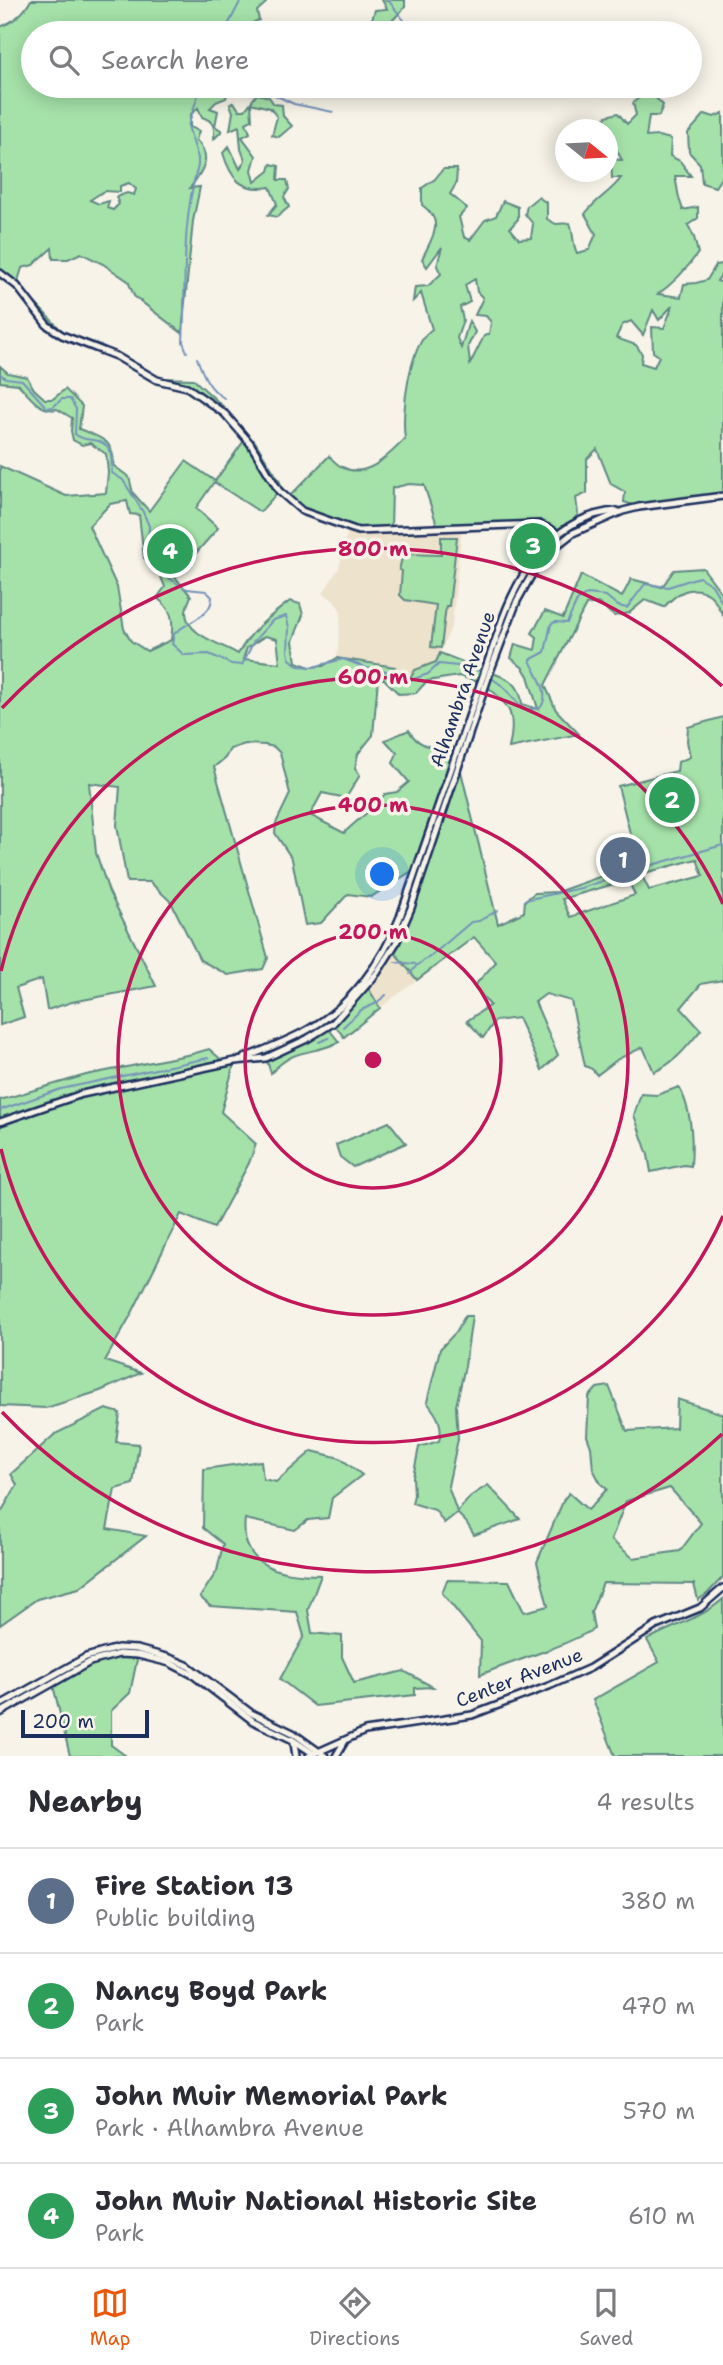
<!DOCTYPE html>
<html lang="en">
<head>
<meta charset="utf-8">
<style>
	:root { --surface:#fff; --page:#f2f2f3; --text:#2b2b33; --muted:#7c7c81; --line:#e1e1e2; --accent:#ea580c }
	body { margin:0; font-family:"Shantell Sans",sans-serif; background:var(--page); color:var(--text) }
	.compass { position:absolute; left:555px; top:119px; width:63px; height:63px; border-radius:50%; background:var(--surface); box-shadow:0 4px 18px #0003; rotate:108deg }
	.scale { position:absolute; left:21px; bottom:18px; width:128px; box-sizing:border-box; padding-left:7px; border:4px solid #1b2f5e; border-top:0; font-size:19px; line-height:24px; white-space:nowrap; color:#1b2f5e; -webkit-text-stroke:5px #f7f3e8; paint-order:stroke }
	.you { position:absolute; left:383px; top:875px; width:24px; height:24px; margin:-18px; border:5px solid #fff; border-radius:50%; background:#1a73e8; box-shadow:0 0 0 10px #1a73e833 }
	.badge { display:grid; place-items:center; width:46px; height:46px; border-radius:50%; background:var(--accent); color:#fff; font-size:23px; font-weight:700 }
	.pin { position:absolute; translate:-50% -50%; border:4px solid #fff; box-shadow:0 2px 7px #0006 }
	.list { margin:0; padding:0; list-style:none }
	h2 { display:flex; justify-content:space-between; align-items:center; height:91px; margin:0; padding:0 28px; font-size:30px }
	h2 small { font-size:23px; font-weight:400; color:var(--muted) }
	.list li { display:grid; grid-template-columns:46px 1fr auto; gap:21px; align-items:center; box-sizing:border-box; height:105px; padding:0 28px; border-top:2px solid var(--line) }
	.list b { display:block; font-size:26px; white-space:nowrap }
	.list p { margin:0; font-size:23px; white-space:nowrap; color:var(--muted) }
	.list em { font-size:23px; font-style:normal; color:var(--muted) }
	.icon { flex:none; width:38px; height:38px; fill:none; stroke:currentColor; stroke-width:2; stroke-linecap:round; stroke-linejoin:round }
	.map { position:relative; flex:none; width:723px; height:1756px; overflow:hidden }
	.search { position:absolute; background:var(--surface); box-shadow:0 4px 18px #0003; left:21px; right:21px; top:21px; height:77px; display:flex; align-items:center; gap:18px; box-sizing:border-box; padding:0 24px; border-radius:38px; color:var(--muted); font-size:26px }
	.sheet { height:511px; background:var(--surface) }
	nav { display:flex; justify-content:space-around; align-items:center; box-sizing:border-box; height:98px; border-top:2px solid var(--line); background:var(--surface); font-size:19px; color:var(--muted) }
	nav a { display:grid; justify-items:center; gap:4px }
	nav .on { color:var(--accent) }
	.map>svg:first-child { display:block }
	.built { fill:#ede2cc }
	.green { fill:#a5e2a9; stroke:#608884; stroke-width:2; fill-rule:evenodd }
	.lines { fill:none; stroke-linecap:round; stroke-linejoin:round }
	.stream { stroke:#7492ba; stroke-width:2 }
	.secondary-casing { stroke:#1b2f5e; stroke-width:10 }
	.secondary { stroke:#f7f3e8; stroke-width:5 }
	.ring { fill:none; stroke:#c2185b; stroke-width:3.5 }
	.labels { text-anchor:middle; stroke-width:7; stroke-linejoin:round; paint-order:stroke }
	.street-label { font-size:19px; fill:#1b2f5e; stroke:#f7f3e8 }
	.centre { fill:#c2185b; stroke:#f7f3e8; stroke-width:3.5 }
	.ring-label { font-size:21px; text-anchor:middle; font-weight:bold; fill:#c2185b; stroke:#f7f3e8; stroke-width:7; stroke-linejoin:round; paint-order:stroke }
</style>
</head>
<body>
<div class="map">
<svg width="723" height="1756" viewBox="0 0 723 1756">
	<rect width="100%" height="100%" fill="#f7f3e8"/>
	<filter id="ink" filterUnits="userSpaceOnUse"><feTurbulence type="fractalNoise" baseFrequency=".0143" numOctaves="2"/><feDisplacementMap in="SourceGraphic" scale="14" xChannelSelector="R" yChannelSelector="G"/><feConvolveMatrix kernelMatrix="1 2 1 2 8 2 1 2 1" color-interpolation-filters="sRGB"/></filter>
	<g filter="url(#ink)">
		<!-- built -->
		<g class="built">
			<polygon points="462,527 452,625 436,662 415,670 408,683 402,681 395,667 337,658 341,611 333,600 323,593 339,568 348,529"/>
			<polygon points="392,949 417,980 380,1008 367,986"/>
		</g>
		<!-- green -->
		<g class="green">
			<path d="M31 0H267L266 3 257 11 259 20 248 25 247 33H33V86H222L219 89 228 92 226 98 216 102 210 108 218 111 215 126 222 131 214 139C215 127 214 121 202 117L198 108 190 115V127L199 131 196 140C214 158 202 171 190 188L200 187 193 221 182 333 134 296 128 281 103 264 81 253 68 259H53L52 248 33 265 22 268 18 281 31 299 63 332 100 345 159 378 193 379 227 410 225 414 197 393 157 380 116 356 88 346 47 325 17 286 0 273V27C13 22 24 13 31 0ZM129 183 136 189 134 195 127 193 116 197 119 204 113 210 107 208 109 201 99 204 90 200 104 191 120 192V186Z"/>
			<polygon points="382,0 405,0 405,7 390,23 397,24 402,30 400,33 387,33 388,24 371,22 375,10 387,9"/>
			<path d="M233 86H260L258 94 269 97 274 104 282 105 283 116 292 126 279 137 272 135 277 117 270 108 251 103 252 120 246 123 250 133 242 137 256 156 252 170 255 182 269 171 271 164 279 166 278 180H287L289 189 284 197 289 207 277 217 268 215 277 204 270 187C241 192 231 179 223 153L229 146 240 169 245 160 241 149 239 126 230 130 233 112 230 104 234 102 239 110H245L257 94 247 93 240 87 234 88Z"/>
			<path d="M641 86H655L651 93 663 105 659 116H649L646 137 658 136 671 139 670 156 680 161 691 176H675L679 198 683 210 698 207V218L688 225 694 237 698 253C686 270 674 283 658 294L681 297 684 284 696 283 707 280 716 265 723 264V272L717 281 723 283V496L639 507 624 502 625 492 611 484 597 449 587 459V493L576 498 578 514 568 527 535 557 519 580 520 525 438 528 424 485 409 484 392 488 391 530C380 530 368 532 357 530 329 527 299 511 279 491L260 512 214 482 196 508 218 528 175 577 191 596C189 601 186 607 186 612 186 636 223 644 238 654 252 629 268 618 290 601L300 604 303 615 293 641 296 662 310 667 323 666 337 658 395 667 401 680 408 682 415 670 436 662 440 653 486 671 481 683 459 676 427 681 416 693 399 694 384 679H378L373 735 358 754 355 768 360 775 346 798 322 793 310 815 344 833C358 819 373 810 385 794L397 792 409 782 393 763 397 753 385 740 409 730C418 749 439 748 457 752L418 867 371 897 348 894 321 923 305 925 292 859 275 833 276 823 290 794 280 753 274 747 265 745 245 744 230 749 225 758 214 767 268 958 263 969 228 975 200 960 171 902 150 882H127L117 825 120 787 89 783 96 853 109 892 156 986 72 1002 47 1010 42 979 16 988 24 1017 0 1025V466L66 496 106 493 108 472 106 454 90 443 82 445 73 440 71 431 72 418 57 409C40 413 29 395 18 384L0 382V366L8 373 27 377 34 389 45 399H53L65 389 82 406 79 429C101 438 114 439 114 466L129 477 133 493 149 511 186 461 215 481 246 438 254 440 279 480 287 499 329 456C332 459 337 465 342 467 366 480 389 455 405 439 401 412 409 345 432 329L421 293 413 301 415 287 428 286 441 274 437 266 442 247 427 267 422 259C432 237 446 222 422 205V188L435 179 443 169H457L456 184 450 194 467 208 459 217 464 237 470 240 485 220 496 216 503 201 518 207V219L510 228 519 239 531 238 533 224 525 214 527 206 538 197 547 203V219L556 224 570 223C574 234 572 243 577 253L589 250 596 234 585 214C596 199 611 192 621 178H612L611 159 622 160 615 147 608 146V130L602 129 606 116 618 113 627 124 636 115 633 103 640 97ZM475 279 477 292 483 298 475 315 486 316 491 322 489 334 484 336 470 364 468 346 475 332 469 321 461 348 457 338 463 320 460 307 470 302 465 285ZM673 305 664 328 652 327 653 352 659 356 654 367 641 363 642 354 636 345 616 338 622 325 631 321 643 335 653 310 659 320ZM127 501 130 514 139 515 144 558 159 572 165 587 157 598C173 610 174 621 171 640L147 651 131 641 124 629 117 587 89 526 110 504ZM265 636 277 639 280 663 243 659 247 648Z"/>
			<polygon points="723,113 723,175 715,187 702,183 700,164 689,152 688,133 705,114 714,117"/>
			<polygon points="441,537 457,537 449,606 446,606 441,648 431,647 436,605 405,600 400,595 402,571 399,570 403,554 441,555"/>
			<path d="M703 568 723 595V615C719 609 715 599 710 595 691 582 676 594 664 607L645 600 629 613 614 616 598 603 586 605 545 685 556 710 579 734 509 748C516 716 512 706 485 685L490 672C509 679 520 682 522 704L538 709 528 676 523 668 511 658 515 644 535 650 537 637 532 633 545 611 563 618 581 575 622 597 631 579 662 587 674 570Z"/>
			<path d="M723 717V980L701 984 681 1008 701 1030C686 1048 675 1063 654 1072L643 1047 618 1059 597 1075 592 1069 585 1066 571 1001 546 994 535 1002 558 1055 542 1070 518 1018 495 1021 483 1038 467 1021 490 1005 474 986 496 962 474 937 417 980 392 949 459 763 498 924 524 912 525 900 535 893 557 892 602 876 617 874 638 865 618 786 677 771 678 762 690 757 687 741 688 727ZM697 859 703 876 649 890 641 874ZM628 880 635 895 570 917 562 899Z"/>
			<polygon points="367,986 380,1008 344,1037 333,1023"/>
			<path d="M328 1028 339 1042C311 1056 296 1046 271 1073L266 1058Z"/>
			<polygon points="209,1049 225,1063 235,1061 221,1112 256,1144 249,1163 214,1228 181,1214 132,1313 105,1361 141,1373 100,1391 46,1408 0,1406 0,1100 86,1075 192,1054"/>
			<path d="M679 1087C692 1110 693 1140 691 1166L684 1165 651 1172 648 1155 634 1115 641 1094 657 1095Z"/>
			<polygon points="389,1122 406,1143 353,1167 340,1157 336,1145"/>
			<path d="M465 1316H472L465 1366 456 1406 458 1439 448 1486 457 1512 471 1496 488 1485 520 1519 474 1535 466 1522 457 1513 444 1523 435 1510 412 1503 414 1495 413 1477 419 1447 439 1441C444 1425 437 1415 427 1402L440 1349 456 1332Z"/>
			<path d="M609 1386 627 1431 676 1428 677 1399 723 1414V1577L707 1594 698 1600 694 1584 603 1583 591 1612 594 1629C559 1649 518 1659 480 1675L481 1641 442 1593 447 1580 509 1581 524 1612 548 1606 537 1562 564 1499 569 1493 588 1510 607 1489 601 1484 593 1469 591 1447 587 1436 589 1397 597 1388ZM670 1488 701 1523 680 1551 633 1558 611 1540 626 1501Z"/>
			<polygon points="106,1409 120,1413 116,1442 139,1444 133,1484 115,1489 107,1529 146,1536 79,1588 37,1599 0,1625 0,1514 17,1485 11,1474 55,1434"/>
			<path d="M312 1451 340 1458 362 1475 332 1498 328 1518 308 1520 295 1530 245 1519C239 1568 282 1575 321 1575L308 1610 312 1633 342 1636V1657L354 1683 404 1671 433 1687 415 1688V1695L315 1706 280 1679 304 1636 297 1612 210 1606 200 1597 217 1571 223 1544 203 1528 204 1469 261 1461 263 1479 276 1482Z"/>
			<path d="M723 1599V1756H615L593 1700 659 1662 647 1640C673 1625 701 1619 723 1599Z"/>
			<polygon points="119,1654 138,1655 130,1693 111,1711 111,1745 126,1756 70,1756 53,1685 90,1662"/>
		</g>
		<g class="lines">
			<!-- stream -->
			<g class="stream">
				<polyline points="388,0 414,33"/>
				<polyline points="224,33 241,0"/>
				<polyline points="256,86 294,104 333,112"/>
				<path d="M187 352 183 342C186 284 181 223 198 166V158L188 126 201 86"/>
				<path d="M197 358C203 375 209 389 224 398"/>
				<path d="M0 374 6 378 22 380 47 408 53 407 62 399H70L76 409 75 434C85 444 101 435 109 450 113 456 111 466 112 473L123 480 143 512 149 526 148 551 152 559 166 576 178 584 187 589 206 591 212 597C212 617 186 622 174 634L172 644 184 655 209 654 231 664 242 665 254 641 273 620 286 616 289 627 288 651 289 658 298 666 313 667 343 659 367 668 383 670 408 681 428 674 439 664 467 667 483 672"/>
				<path d="M490 677 504 687 524 710 540 708C552 693 536 675 530 660L545 652 551 624 555 622 567 623 577 601 587 594 606 596 618 606 627 608 645 584 668 587 699 577 712 585 723 604"/>
				<polyline points="645,867 723,845"/>
				<polyline points="525,900 581,888 634,871"/>
				<polyline points="395,962 415,964"/>
				<polyline points="410,974 417,965 431,956 471,922 479,921 498,910"/>
				<polyline points="343,1027 361,1010 375,1004 386,995"/>
				<polyline points="319,1042 329,1038"/>
				<polyline points="0,1110 61,1089 208,1058"/>
			</g>
			<!-- secondary casing -->
			<g class="secondary-casing">
				<g id="secondary">
					<polyline points="0,273 17,286 47,325 62,335 116,356 157,380 187,387 225,414 250,443 279,491 302,511 358,531 539,524 554,531 559,536"/>
					<path d="M244 1058C266 1049 288 1041 309 1029 351 1006 383 961 400 917L503 618C522 567 557 515 617 511"/>
					<polyline points="0,1122 82,1094 235,1061 266,1058 307,1039 333,1023 377,973 396,943 411,908 490,672 517,601 536,567 555,547 573,533 623,511 639,507 723,496"/>
					<polyline points="0,1705 86,1657 118,1648 137,1649 170,1658 187,1665 251,1713 293,1733 325,1756"/>
					<polyline points="0,1713 90,1662 119,1654 138,1655 170,1663 193,1675 253,1721 293,1740 314,1754"/>
					<polyline points="294,1743 296,1756"/>
					<polyline points="309,1756 365,1731 472,1715 549,1686 590,1668 656,1626 700,1608 723,1588"/>
					<polyline points="336,1756 345,1741"/>
				</g>
			</g>
			<!-- secondary -->
			<use href="#secondary" class="secondary"/>
		</g>
	</g>
	<!-- distance rings -->
	<g class="ring">
		<circle cx="373" cy="1060" r="128"/>
		<circle cx="373" cy="1060" r="255"/>
		<path d="M723 1216A383 383 0 0 1 1 1149M1 971A383 383 0 0 1 723 904"/>
		<path d="M722 1434A511 511 0 0 1 2 1412M2 708A511 511 0 0 1 722 686"/>
	</g>
	<g class="labels">
		<!-- street labels -->
		<g class="street-label">
			<text transform="translate(462 689) rotate(-71)" y="7">Alhambra Avenue</text>
			<text transform="translate(519 1677) rotate(-21)" y="7">Center Avenue</text>
		</g>
	</g>
	<circle cx="373" cy="1060" r="10" class="centre"/>
	<g class="ring-label">
		<text x="373" y="556">800 m</text>
		<text x="373" y="684">600 m</text>
		<text x="373" y="812">400 m</text>
		<text x="373" y="939">200 m</text>
	</g>
</svg>
<svg class="compass" viewBox="-18 -18 36 36"><path d="M0-13l5 13h-10z" fill="#e53935"/><path d="M0 13l5-13h-10z" fill="#7c7c81"/></svg>
<div class="scale">200 m</div>
<div class="you"></div>
<div class="pin badge" style="left:623px;top:860px;background:#5c6f8a">1</div>
<div class="pin badge" style="left:672px;top:800px;background:#2e9e5b">2</div>
<div class="pin badge" style="left:533px;top:546px;background:#2e9e5b">3</div>
<div class="pin badge" style="left:170px;top:551px;background:#2e9e5b">4</div>
<div class="search"><svg class="icon" aria-label="search" viewBox="0 0 24 24"><circle cx="10" cy="10" r="6"/><path d="M15 15l6 6"/></svg>Search here</div>
</div>
<section class="sheet">
<h2>Nearby<small>4 results</small></h2>
<ul class="list">
<li><span class="badge" style="background:#5c6f8a">1</span><div><b>Fire Station 13</b><p>Public building</p></div><em>380 m</em></li>
<li><span class="badge" style="background:#2e9e5b">2</span><div><b>Nancy Boyd Park</b><p>Park</p></div><em>470 m</em></li>
<li><span class="badge" style="background:#2e9e5b">3</span><div><b>John Muir Memorial Park</b><p>Park · Alhambra Avenue</p></div><em>570 m</em></li>
<li><span class="badge" style="background:#2e9e5b">4</span><div><b>John Muir National Historic Site</b><p>Park</p></div><em>610 m</em></li>
</ul>
</section>
<nav>
<a class="on"><svg class="icon" aria-label="map" viewBox="0 0 24 24"><path d="M3 6l6-2 6 2 6-2v14l-6 2-6-2-6 2zM9 4v14M15 6v14"/></svg>Map</a>
<a><svg class="icon" aria-label="directions" viewBox="0 0 24 24"><path d="M12 3l9 9-9 9-9-9zM9 14v-3h6M13 9l2 2-2 2"/></svg>Directions</a>
<a><svg class="icon" aria-label="saved" viewBox="0 0 24 24"><path d="M7 4h10v16l-5-4-5 4z"/></svg>Saved</a>
</nav>
</body>
</html>
